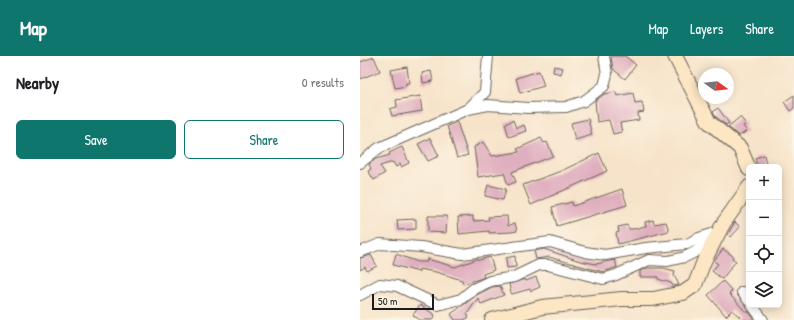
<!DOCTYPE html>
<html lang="en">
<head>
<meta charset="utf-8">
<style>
	:root { --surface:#fff; --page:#f6f6f6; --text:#202124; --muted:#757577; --line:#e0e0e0; --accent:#0f766e }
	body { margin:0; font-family:"Patrick Hand",sans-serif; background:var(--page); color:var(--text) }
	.controls { position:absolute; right:12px; bottom:12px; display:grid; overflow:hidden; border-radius:6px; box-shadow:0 2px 10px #0003 }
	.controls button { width:36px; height:36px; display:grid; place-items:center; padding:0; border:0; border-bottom:1px solid var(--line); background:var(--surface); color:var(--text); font:20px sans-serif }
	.compass { position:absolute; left:338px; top:12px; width:36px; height:36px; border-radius:50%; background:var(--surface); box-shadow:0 2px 10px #0003; rotate:105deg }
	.scale { position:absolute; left:12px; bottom:10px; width:62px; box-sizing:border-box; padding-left:4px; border:2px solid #1c1c1c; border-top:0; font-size:11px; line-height:14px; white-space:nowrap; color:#1c1c1c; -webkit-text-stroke:3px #fcf5e5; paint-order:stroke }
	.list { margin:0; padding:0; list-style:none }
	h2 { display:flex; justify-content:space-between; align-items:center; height:52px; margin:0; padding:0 16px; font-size:17px }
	h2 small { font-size:13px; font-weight:400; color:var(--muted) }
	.actions { display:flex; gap:8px; padding:12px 16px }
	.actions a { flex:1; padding:9px 0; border:1px solid var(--accent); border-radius:6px; text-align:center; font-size:14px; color:var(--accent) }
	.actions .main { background:var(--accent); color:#fff }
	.icon { flex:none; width:22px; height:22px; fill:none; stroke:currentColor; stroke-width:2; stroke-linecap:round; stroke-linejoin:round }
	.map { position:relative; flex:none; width:434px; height:264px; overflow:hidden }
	header { display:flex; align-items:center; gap:24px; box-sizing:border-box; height:56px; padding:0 20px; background:var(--accent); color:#fff }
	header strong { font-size:19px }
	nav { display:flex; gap:22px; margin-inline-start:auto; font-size:14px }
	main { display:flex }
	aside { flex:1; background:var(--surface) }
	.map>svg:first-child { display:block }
	.building { fill:#e0afbf }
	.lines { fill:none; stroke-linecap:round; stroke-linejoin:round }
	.street-casing { stroke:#696259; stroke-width:12 }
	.secondary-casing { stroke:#696259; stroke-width:16 }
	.street { stroke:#fff; stroke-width:10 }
	.secondary { stroke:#fce6c4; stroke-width:14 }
</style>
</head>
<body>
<header>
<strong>Map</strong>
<nav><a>Map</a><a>Layers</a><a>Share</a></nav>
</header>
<main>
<aside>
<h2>Nearby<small>0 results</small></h2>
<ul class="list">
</ul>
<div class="actions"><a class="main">Save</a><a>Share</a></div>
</aside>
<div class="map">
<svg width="434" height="264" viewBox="0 0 434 264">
	<rect width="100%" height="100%" fill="#fcf5e5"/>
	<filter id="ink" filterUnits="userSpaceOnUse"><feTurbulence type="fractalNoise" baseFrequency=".025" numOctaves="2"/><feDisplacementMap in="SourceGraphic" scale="8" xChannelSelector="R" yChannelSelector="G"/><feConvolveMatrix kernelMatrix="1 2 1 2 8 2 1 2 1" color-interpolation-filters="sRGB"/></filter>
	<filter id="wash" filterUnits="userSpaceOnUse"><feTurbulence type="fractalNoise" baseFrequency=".012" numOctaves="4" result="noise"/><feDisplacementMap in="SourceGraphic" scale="16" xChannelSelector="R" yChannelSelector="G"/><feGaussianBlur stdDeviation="0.9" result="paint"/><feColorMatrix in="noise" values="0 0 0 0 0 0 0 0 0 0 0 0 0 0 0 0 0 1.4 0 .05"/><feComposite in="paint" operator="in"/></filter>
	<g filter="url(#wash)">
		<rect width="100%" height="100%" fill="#f7e3c9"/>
		<g id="blocks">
			<!-- building -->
			<g class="building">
				<polygon points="252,0 265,0 276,9 265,23 253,13 251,2"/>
				<polygon points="14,1 20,15 0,23 0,6"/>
				<polygon points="194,10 203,12 201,18 193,16"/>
				<polygon points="47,11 49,27 46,27 46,30 35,32 31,14"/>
				<polygon points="71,15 73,25 63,27 62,17"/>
				<polygon points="179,15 184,30 160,37 156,22"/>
				<polygon points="256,36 257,40 273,37 275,47 282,46 284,56 278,57 279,64 260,67 262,76 253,78 249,64 237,66 235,45 244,38"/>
				<polygon points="434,39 434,52 430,55 424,46"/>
				<polygon points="60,40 62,55 32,60 30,53 37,51 36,44"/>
				<polygon points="358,52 366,63 369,67 366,69 356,61 353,56"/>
				<polygon points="380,61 386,68 383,70 387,75 379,80 368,71"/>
				<polygon points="228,63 232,79 215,84 211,67"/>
				<polygon points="153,64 156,72 164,69 166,75 149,81 145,68"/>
				<polygon points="97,66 108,99 97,102 87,70"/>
				<polygon points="70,82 79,100 68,105 58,88"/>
				<polygon points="181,82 184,87 187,86 193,100 152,116 156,126 148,129 144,117 118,121 114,91 123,86 132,100 159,96 157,93"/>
				<polygon points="42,91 49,107 41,111 40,108 36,111 33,106 20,110 25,117 14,124 8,115 11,113 9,108 16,103 30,99 29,97"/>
				<polygon points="239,97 247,115 171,149 163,129 201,115"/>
				<polygon points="404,99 407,111 398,111 395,102"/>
				<polygon points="128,129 146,133 143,144 125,140"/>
				<polygon points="262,133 267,149 197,170 192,151 212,146 213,150"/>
				<polygon points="68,160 87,160 86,177 68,176"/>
				<polygon points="113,160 113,165 129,164 128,161 147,160 148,170 155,167 157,175 151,176 129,177 129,175 99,178 98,161"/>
				<polygon points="56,163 56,173 38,174 37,164"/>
				<polygon points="293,164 294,168 306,166 309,175 258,188 256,177 259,176 258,171 267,169 269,173 273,173 286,170 285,166"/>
				<polygon points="375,166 380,171 371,181 368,178"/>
				<polygon points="184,193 220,205 236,208 255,204 257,211 243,216 189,201 176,203 174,195"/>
				<polygon points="363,193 373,200 372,202 376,205 362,223 352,215 358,208 354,205"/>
				<polygon points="36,198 58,206 67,206 67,203 95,211 117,203 119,204 130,201 134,214 123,218 124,221 119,223 103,228 102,224 76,216 59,213 59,216 33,209"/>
				<polygon points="11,199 17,210 7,215 5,211 0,214 0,202"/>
				<polygon points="155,200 156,211 147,212 146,202"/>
				<polygon points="287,212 303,212 315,215 314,219 319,229 313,230 311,227 298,223 298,221 280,221 280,215"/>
				<polygon points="176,221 180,231 171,235 170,233 152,238 151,237 149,228 165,223 166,225"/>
				<polygon points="363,225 372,235 369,238 387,257 388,255 395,264 379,264 381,262 372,254 366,260 348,239"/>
				<polygon points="140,230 144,239 121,248 118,242 107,258 109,261 104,264 95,264 91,258 117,239 132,231"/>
				<polygon points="60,249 75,259 72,264 60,264 53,259"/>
			</g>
		</g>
	</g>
	<g filter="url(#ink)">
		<use href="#blocks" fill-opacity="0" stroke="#696259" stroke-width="1"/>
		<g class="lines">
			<!-- street casing -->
			<g class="street-casing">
				<g id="street">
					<polyline points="108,53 125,36 128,0"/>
					<polyline points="0,107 19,92 108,53 128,49 168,52 206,51 224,45 244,30 247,18 244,0"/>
					<polyline points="0,196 20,188 61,191 102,198 190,186 225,196 245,199 286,192 327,188 339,182 355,177"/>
					<polyline points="382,236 389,245"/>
					<polyline points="0,239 20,228 37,230 78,249 101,243 113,233 130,225 154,221 179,209 188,209 243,223 256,219 289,204 308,205 325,201 335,196 355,179"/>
					<polyline points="392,249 403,264"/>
				</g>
			</g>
			<!-- secondary casing -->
			<g class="secondary-casing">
				<g id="secondary">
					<polyline points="315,0 349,66 380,92 389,113"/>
					<polyline points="132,264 182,251 262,243 293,243 323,237 335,229 344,205 363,168 389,131"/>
				</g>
			</g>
			<!-- street -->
			<use href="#street" class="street"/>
			<!-- secondary -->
			<use href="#secondary" class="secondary"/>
		</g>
	</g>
</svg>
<div class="controls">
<button>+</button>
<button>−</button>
<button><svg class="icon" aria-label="locate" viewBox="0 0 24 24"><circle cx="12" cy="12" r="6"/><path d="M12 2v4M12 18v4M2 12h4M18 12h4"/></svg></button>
<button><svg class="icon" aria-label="layers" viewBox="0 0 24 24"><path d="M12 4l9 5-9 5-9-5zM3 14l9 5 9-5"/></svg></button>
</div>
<svg class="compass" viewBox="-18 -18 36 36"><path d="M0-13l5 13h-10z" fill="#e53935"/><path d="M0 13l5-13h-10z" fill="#757577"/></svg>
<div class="scale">50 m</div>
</div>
</main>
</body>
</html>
